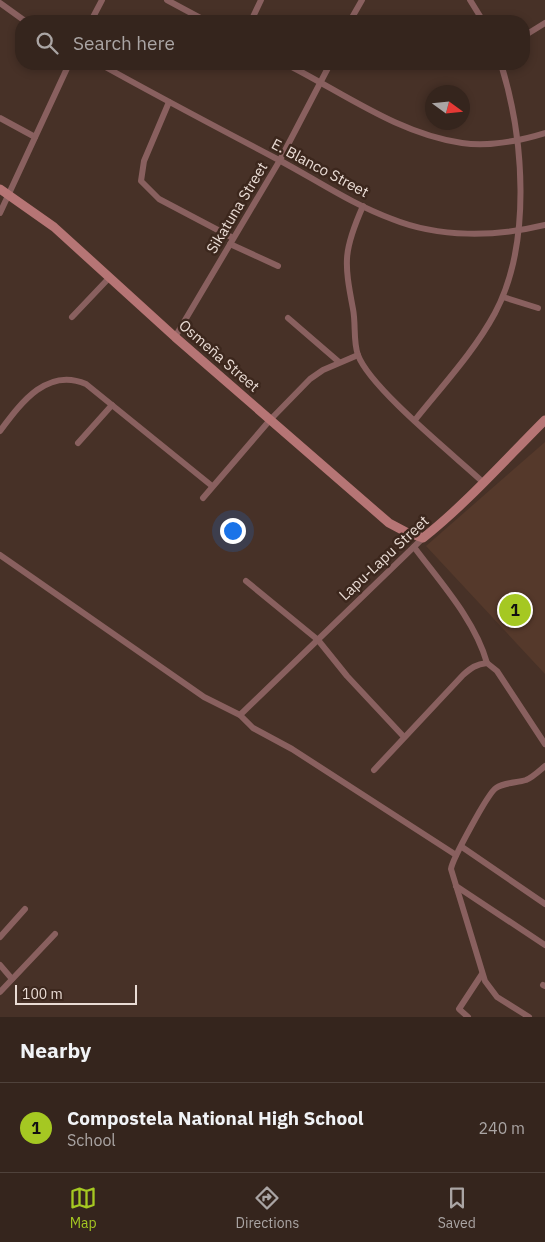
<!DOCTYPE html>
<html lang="en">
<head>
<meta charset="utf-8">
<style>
	:root { --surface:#35251d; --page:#40312a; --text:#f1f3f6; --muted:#aaa5a4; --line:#4f423b; --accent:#a5c822 }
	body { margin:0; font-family:"IBM Plex Sans",sans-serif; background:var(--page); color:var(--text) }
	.compass { position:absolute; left:425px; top:85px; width:45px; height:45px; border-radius:50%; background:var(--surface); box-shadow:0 2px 8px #0003; rotate:105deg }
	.scale { position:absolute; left:15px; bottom:12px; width:122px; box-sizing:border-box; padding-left:5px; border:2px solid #eadcd5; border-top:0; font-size:14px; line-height:18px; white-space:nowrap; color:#eadcd5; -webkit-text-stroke:4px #3c271d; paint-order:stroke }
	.you { position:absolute; left:232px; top:530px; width:18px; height:18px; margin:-12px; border:4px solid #fff; border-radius:50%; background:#1a73e8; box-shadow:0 0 0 8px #1a73e833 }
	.badge { display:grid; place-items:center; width:32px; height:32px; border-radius:50%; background:var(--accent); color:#111; font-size:16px; font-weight:700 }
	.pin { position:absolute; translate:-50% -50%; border:2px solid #fff; box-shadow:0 1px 5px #0006 }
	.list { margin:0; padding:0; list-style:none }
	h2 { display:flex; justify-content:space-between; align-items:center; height:65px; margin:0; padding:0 20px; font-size:21px }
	h2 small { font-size:16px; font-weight:400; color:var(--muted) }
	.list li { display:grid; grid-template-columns:32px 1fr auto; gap:15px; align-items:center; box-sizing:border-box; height:90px; padding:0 20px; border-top:1px solid var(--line) }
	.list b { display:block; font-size:19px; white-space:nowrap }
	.list p { margin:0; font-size:16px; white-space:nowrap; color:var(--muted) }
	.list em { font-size:16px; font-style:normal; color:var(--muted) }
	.icon { flex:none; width:28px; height:28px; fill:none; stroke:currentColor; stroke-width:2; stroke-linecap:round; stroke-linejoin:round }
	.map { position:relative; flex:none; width:545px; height:1017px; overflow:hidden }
	.search { position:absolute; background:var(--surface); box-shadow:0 2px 8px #0003; left:15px; right:15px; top:15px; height:55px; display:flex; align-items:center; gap:12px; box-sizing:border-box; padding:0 18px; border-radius:20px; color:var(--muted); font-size:19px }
	.sheet { height:155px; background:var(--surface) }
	nav { display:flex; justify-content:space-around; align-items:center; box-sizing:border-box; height:70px; border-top:1px solid var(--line); background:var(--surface); font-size:14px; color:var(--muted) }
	nav a { display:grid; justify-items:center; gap:2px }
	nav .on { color:var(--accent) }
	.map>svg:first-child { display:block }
	.built { fill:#55392b }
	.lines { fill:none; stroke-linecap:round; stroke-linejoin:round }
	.street { stroke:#89605f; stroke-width:6 }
	.secondary { stroke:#b67575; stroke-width:9 }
	.labels { text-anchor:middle; stroke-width:5; stroke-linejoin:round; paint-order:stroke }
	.street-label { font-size:15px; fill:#eadcd5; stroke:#3c271d }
</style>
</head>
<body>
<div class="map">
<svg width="545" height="1017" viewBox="0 0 545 1017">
	<rect width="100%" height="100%" fill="#473127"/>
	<!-- built -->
	<polygon class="built" points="545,442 545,674 426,546"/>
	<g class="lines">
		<!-- street -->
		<g class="street">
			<polyline points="167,0 206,21"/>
			<polyline points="470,0 483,21"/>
			<polyline points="0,3 25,21"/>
			<polyline points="91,21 102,0"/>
			<polyline points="251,21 261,0"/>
			<polyline points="350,21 362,0"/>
			<polyline points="524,36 545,23"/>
			<path d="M100 64C159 97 218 128 277 159 315 179 351 204 392 219 439 238 496 237 545 225"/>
			<path d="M286 64C342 92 398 134 462 143 490 147 519 141 545 133"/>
			<polyline points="169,102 144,161 141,181 159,199 233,238"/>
			<polyline points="0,118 35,137"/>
			<path d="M363 206C343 251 344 262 353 309 356 324 353 342 358 355 370 388 455 456 484 483"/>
			<polyline points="0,213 69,64"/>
			<polyline points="230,244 278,266"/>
			<polyline points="503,297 538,308"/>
			<polyline points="72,317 109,278"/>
			<polyline points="288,318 339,362"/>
			<polyline points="175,337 280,160 330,64"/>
			<path d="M415 420C442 386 474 352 495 313 532 243 524 138 501 64"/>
			<path d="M0 431C21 403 47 367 86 384L212 486"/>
			<polyline points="78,443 112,405"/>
			<polyline points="203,498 270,420 310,379 323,370 358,355"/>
			<path d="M414 547C440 582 475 620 487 663"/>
			<polyline points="0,555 204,697 240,715 253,728 292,749 456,855"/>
			<polyline points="246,581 318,640 347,676 404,737"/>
			<polyline points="240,715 423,538"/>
			<path d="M374 770 463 675C471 668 476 664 487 663L497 671 545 744"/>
			<polyline points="462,847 545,904"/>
			<polyline points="456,886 545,945"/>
			<polyline points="0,937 25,909"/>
			<polyline points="0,965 12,979"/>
			<polyline points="543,985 545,986"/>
			<polyline points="0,992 55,934"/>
			<polyline points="468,1017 459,1009 482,974"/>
			<path d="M529 1017 497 997 485 981 451 869C452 860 488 793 496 788 505 782 517 783 526 780 533 777 539 771 545 766"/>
		</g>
		<!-- secondary -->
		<path class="secondary" d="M0 189 54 227 175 337 389 523 406 532 423 538C467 503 505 460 545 420"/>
	</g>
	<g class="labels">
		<!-- street labels -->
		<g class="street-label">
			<text transform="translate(320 168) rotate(28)" y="5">E. Blanco Street</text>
			<text transform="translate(237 208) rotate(-59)" y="5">Sikatuna Street</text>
			<text transform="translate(219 356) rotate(41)" y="5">Osmeña Street</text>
			<text transform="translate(384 558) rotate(-43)" y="5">Lapu-Lapu Street</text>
		</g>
	</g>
</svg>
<svg class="compass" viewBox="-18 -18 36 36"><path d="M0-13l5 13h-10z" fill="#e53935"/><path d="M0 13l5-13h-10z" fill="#aaa5a4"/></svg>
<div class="scale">100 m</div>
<div class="you"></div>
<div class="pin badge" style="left:515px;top:610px">1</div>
<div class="search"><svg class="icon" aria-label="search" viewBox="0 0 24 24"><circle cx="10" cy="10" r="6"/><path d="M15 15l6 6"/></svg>Search here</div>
</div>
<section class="sheet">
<h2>Nearby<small></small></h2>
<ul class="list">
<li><span class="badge">1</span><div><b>Compostela National High School</b><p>School</p></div><em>240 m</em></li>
</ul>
</section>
<nav>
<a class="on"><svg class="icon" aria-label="map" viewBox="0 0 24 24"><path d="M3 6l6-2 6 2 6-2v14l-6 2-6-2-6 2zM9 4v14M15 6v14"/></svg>Map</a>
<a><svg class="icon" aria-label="directions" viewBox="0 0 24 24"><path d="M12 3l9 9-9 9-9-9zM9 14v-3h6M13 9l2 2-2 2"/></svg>Directions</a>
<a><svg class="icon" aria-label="saved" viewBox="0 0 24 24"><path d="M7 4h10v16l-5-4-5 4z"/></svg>Saved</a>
</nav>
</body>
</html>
